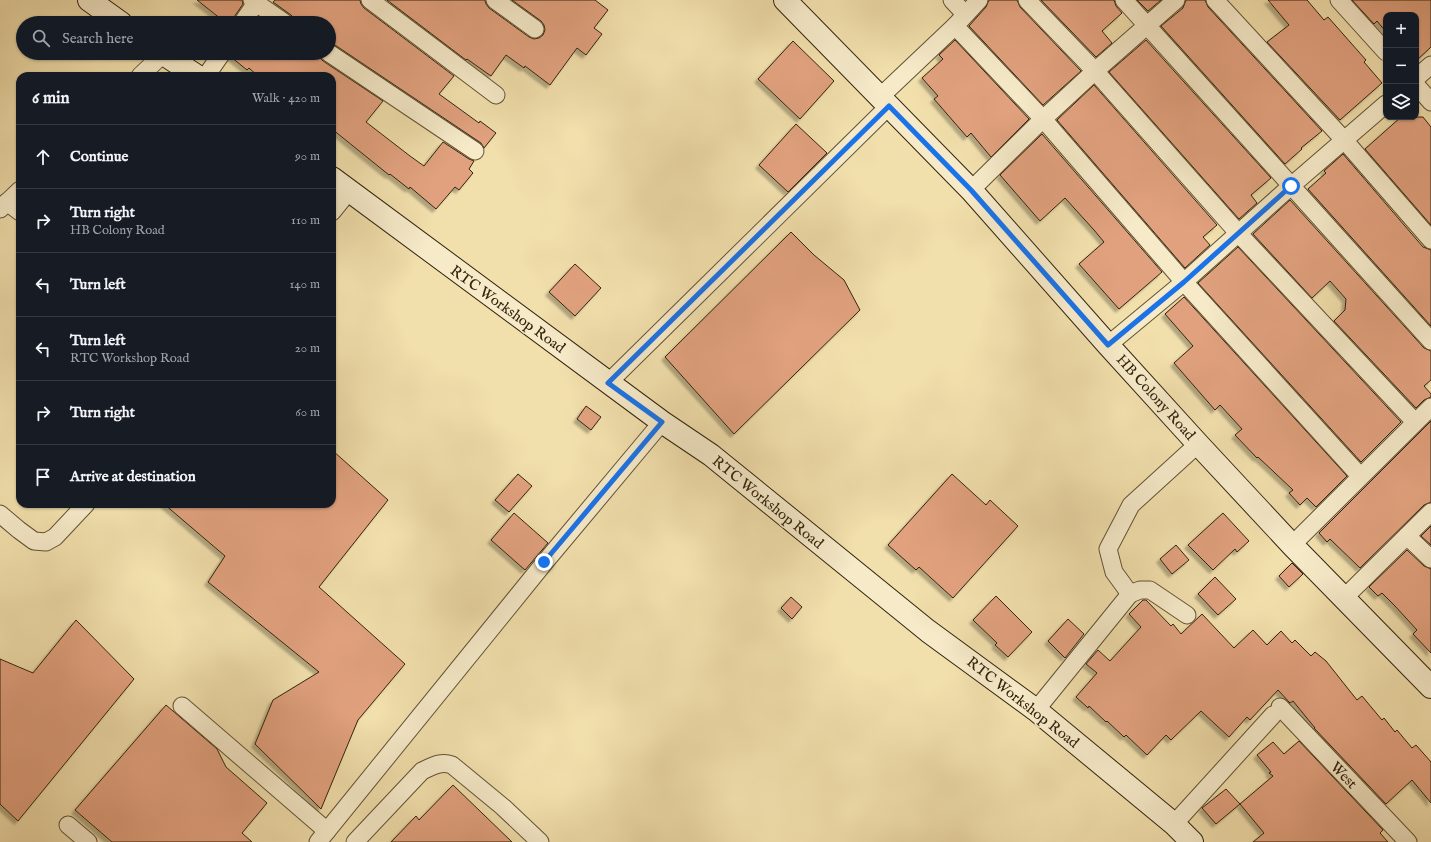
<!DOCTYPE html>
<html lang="en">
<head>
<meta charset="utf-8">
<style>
	:root { --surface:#171b24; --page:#20242c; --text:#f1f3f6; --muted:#9ea1a6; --line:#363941 }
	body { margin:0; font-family:"IM FELL English",serif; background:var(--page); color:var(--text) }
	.controls { position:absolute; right:12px; top:12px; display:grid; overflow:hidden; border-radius:8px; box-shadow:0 1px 3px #0004 }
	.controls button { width:36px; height:36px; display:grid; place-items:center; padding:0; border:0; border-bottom:1px solid var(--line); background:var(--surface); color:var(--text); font:20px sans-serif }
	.stop { position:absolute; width:12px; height:12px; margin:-9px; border:3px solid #1a73e8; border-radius:50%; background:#fff }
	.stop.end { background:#1a73e8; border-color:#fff; box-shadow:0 1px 4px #0008 }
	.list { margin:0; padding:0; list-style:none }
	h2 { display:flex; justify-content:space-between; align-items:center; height:52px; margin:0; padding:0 16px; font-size:17px }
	h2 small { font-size:13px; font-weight:400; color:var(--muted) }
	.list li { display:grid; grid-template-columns:26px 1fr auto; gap:12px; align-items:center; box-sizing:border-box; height:64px; padding:0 16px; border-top:1px solid var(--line) }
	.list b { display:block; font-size:15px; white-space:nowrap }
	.list p { margin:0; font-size:13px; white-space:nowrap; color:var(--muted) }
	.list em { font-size:13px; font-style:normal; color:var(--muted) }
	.icon { flex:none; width:22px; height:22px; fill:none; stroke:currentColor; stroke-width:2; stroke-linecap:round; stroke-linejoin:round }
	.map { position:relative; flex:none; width:1431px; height:842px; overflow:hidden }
	.search { position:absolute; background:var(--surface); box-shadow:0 1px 3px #0004; left:16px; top:16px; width:320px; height:44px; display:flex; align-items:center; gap:10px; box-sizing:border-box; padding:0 14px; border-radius:22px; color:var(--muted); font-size:15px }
	.panel { position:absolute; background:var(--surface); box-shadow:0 1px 3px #0004; left:16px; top:72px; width:320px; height:436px; border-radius:12px }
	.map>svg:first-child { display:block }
	.building { fill:#e1a17e; stroke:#33240d; filter:url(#shadow) }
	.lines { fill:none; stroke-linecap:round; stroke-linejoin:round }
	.street-casing { stroke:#625335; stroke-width:19 }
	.secondary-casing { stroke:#33240d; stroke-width:24 }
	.street { stroke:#f6eac9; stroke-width:17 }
	.secondary { stroke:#f6eac9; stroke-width:22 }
	.route { stroke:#1a73e8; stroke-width:5 }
	.labels { text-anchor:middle; stroke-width:3; stroke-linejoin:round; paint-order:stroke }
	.street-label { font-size:15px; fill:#33240d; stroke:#f6eac9 }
</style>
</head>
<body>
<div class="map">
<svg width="1431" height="842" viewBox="0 0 1431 842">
	<defs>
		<filter id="shadow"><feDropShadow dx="-3.5" dy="3.5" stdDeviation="1" flood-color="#0004"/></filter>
	</defs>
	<rect width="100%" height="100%" fill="#f1dfac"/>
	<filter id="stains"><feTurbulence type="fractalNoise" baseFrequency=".005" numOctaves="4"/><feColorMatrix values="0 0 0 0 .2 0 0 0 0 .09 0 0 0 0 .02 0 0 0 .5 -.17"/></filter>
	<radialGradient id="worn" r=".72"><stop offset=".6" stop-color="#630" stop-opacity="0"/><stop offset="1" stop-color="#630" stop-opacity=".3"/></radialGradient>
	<!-- building -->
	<g class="building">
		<polygon points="197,0 242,0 243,4 234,17 232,23 226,23"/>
		<polygon points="275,0 360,0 361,4 364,8 454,76 439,94 479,123 480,121 496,133 484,148 481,143 335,45 329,43 329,23 295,23 294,18 291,15 273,2"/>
		<polygon points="387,0 485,0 486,4 489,8 529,37 534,39 539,38 543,35 545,30 544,25 541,21 512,0 595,0 608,10 594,28 602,34 586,55 577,48 550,85 525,66 524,68 506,55 491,76 467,59 466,60"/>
		<polygon points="989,0 1017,0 1020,7 1081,71 1043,105 969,26 986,7"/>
		<polygon points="1041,0 1114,0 1116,6 1122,13 1102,31 1112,43 1096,57"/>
		<polygon points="1137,0 1161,0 1148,11"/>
		<polygon points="1186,0 1205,0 1208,7 1322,131 1301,148 1302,149 1285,164 1161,26 1183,8"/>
		<polygon points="1268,0 1307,0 1324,20 1328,17 1366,60 1364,62 1382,83 1340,120 1267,42 1289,25"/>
		<polygon points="1352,0 1431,0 1431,47 1416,61 1416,15 1386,15 1386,32 1377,21 1374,24"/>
		<polygon points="955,40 1029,119 991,157 971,133 967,137 934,99 938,96 922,78 943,59 939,55"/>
		<polygon points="1146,40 1271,178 1251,195 1257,203 1239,219 1109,72"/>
		<polygon points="793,41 834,81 800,119 758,79"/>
		<polygon points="232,53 319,53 320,58 323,61 383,101 366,122 410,156 424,166 443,142 469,159 474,161 469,169 473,173 459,190 455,187 436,209 410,187 409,189 390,174 389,175 332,129 332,76 258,76 249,68 247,70 231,57"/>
		<polygon points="1094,85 1217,225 1203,237 1210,245 1185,268 1057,120"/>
		<polygon points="1401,117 1423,117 1431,127 1431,225 1365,149"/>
		<polygon points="796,124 827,153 788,192 759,165"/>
		<polygon points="1042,134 1162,272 1119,309 1079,264 1104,242 1094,230 1065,198 1040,221 1000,175"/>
		<polygon points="1343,154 1423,247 1431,250 1431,326 1308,189 1326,173 1324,171"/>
		<polygon points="1290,200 1424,348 1431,351 1431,380 1424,386 1431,394 1431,397 1424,400 1416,408 1334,321 1345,310 1346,299 1330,281 1312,298 1253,234"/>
		<polygon points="791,232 814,255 844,280 860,310 734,434 665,357"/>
		<polygon points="1238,247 1401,422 1361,462 1198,283"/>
		<polygon points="575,264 601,288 575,316 549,292"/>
		<polygon points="1184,297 1347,476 1316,507 1307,498 1300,505 1289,493 1293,490 1258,457 1257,458 1235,435 1242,429 1220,405 1215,410 1174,363 1193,346 1165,314"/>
		<polygon points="586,406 601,417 591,430 577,419"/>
		<polygon points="1431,421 1431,502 1424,505 1360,568 1330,539 1327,542 1319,533"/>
		<polygon points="332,450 388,500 319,587 405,664 358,720 321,809 255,744 273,700 319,672 208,582 225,556 164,504 332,504"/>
		<polygon points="518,474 532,486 509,512 495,500"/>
		<polygon points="952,474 986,505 990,500 1018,526 953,598 919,567 916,570 888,545"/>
		<polygon points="514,513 548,543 525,570 491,540"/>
		<polygon points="1223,513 1249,541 1237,552 1235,549 1213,570 1188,545"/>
		<polygon points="1431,526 1431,545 1421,536"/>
		<polygon points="1176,545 1189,560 1172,574 1160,559"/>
		<polygon points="1407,550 1424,566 1431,569 1431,653 1413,634 1417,630 1395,606 1382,593 1378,596 1369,587"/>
		<polygon points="1292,563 1303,574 1289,587 1279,576"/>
		<polygon points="1215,577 1236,599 1218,615 1198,594"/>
		<polygon points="996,596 1032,632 1008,657 995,645 997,643 973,620"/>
		<polygon points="791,597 802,607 792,619 781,608"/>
		<polygon points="1143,600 1146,600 1171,626 1173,624 1181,634 1202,614 1234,648 1253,630 1267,645 1281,631 1292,643 1295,640 1311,656 1315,652 1326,661 1357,700 1362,696 1382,720 1384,718 1395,732 1397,730 1412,748 1416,745 1431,762 1431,803 1412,780 1386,804 1314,728 1315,728 1293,701 1290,703 1278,690 1250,720 1247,717 1229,737 1201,711 1171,740 1166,735 1147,755 1126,735 1124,737 1107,721 1106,722 1089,706 1088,708 1076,697 1097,673 1086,664 1098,650 1110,661 1141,627 1129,614"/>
		<polygon points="1068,619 1084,634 1065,658 1048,641"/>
		<polygon points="76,620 134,679 18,821 0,804 0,659 33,673"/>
		<polygon points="166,705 217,749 226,767 267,803 242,833 252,842 112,842 75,810"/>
		<polygon points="1299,741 1383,830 1380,833 1388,842 1253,842 1264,833 1240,804 1273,776 1269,773 1271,772 1257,755 1273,742 1284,754"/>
		<polygon points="453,785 512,842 391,842 416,816 419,820"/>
		<polygon points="1226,789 1240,804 1216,824 1202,808"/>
	</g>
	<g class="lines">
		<!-- street casing -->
		<g class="street-casing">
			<g id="street">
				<polyline points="252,0 285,23"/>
				<polyline points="370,0 496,95"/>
				<polyline points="495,0 535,29"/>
				<polyline points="952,0 965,14"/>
				<polyline points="979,0 955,26 1043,119 1184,282 1360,476"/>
				<polyline points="1027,0 1095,71 1239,234 1415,422"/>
				<polyline points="1124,0 1431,341"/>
				<polyline points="1215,0 1345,141 1431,240"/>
				<polyline points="1339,0 1386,52"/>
				<polyline points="242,23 258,0"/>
				<polyline points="329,53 475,151"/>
				<polyline points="140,76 163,54"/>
				<polyline points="206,76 222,53"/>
				<polyline points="1416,78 1431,65"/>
				<polyline points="1416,85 1431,102"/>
				<polyline points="880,97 955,26"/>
				<polyline points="971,190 1043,119 1095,71 1176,0"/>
				<polyline points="7,202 20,212"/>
				<polyline points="0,209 20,190"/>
				<polyline points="332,212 349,191"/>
				<polyline points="1108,345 1184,282 1291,186 1386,104"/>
				<polyline points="608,383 889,106"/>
				<polyline points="0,514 19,530 34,541 46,542 55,537 86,504"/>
				<polyline points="1407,536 1431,559"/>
				<polyline points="1292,545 1431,407"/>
				<polyline points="1130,594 1114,572 1108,549 1131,505 1198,444"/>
				<polyline points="1344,598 1431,512"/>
				<polyline points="182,706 327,831"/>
				<polyline points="1280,707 1408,842"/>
				<polyline points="1036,710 1130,594 1140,590 1150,590 1187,615"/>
				<polyline points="1174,824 1273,715"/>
				<polyline points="68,825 88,842"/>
				<polyline points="318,842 545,562 662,422"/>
				<path d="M355 842 422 771C433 766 440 761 452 765L503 807 540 842"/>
			</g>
		</g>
		<!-- secondary casing -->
		<g class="secondary-casing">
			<g id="secondary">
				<polyline points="89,0 121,23"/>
				<polyline points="785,0 971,190 1108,345 1198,444 1292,545 1431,687"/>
				<polyline points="162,53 197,76"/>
				<polyline points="332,178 662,422 711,455 928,631 1036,710 1174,824 1192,842"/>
			</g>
		</g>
		<!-- street -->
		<use href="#street" class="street"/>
		<!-- secondary -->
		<use href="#secondary" class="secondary"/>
	</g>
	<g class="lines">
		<!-- route -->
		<polyline class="route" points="544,562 662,422 608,383 889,106 971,190 1108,345 1184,282 1291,186"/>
	</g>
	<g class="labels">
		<!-- street labels -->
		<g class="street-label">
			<text transform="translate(508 309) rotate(36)" y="5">RTC Workshop Road</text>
			<text transform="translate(1156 397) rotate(48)" y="5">HB Colony Road</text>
			<text transform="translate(768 502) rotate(39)" y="5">RTC Workshop Road</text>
			<text transform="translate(1023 702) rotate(38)" y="5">RTC Workshop Road</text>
			<text transform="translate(1344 775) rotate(46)" y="5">West</text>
		</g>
	</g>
	<rect width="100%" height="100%" filter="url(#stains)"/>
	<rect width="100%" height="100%" fill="url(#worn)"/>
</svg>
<div class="controls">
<button>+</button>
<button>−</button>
<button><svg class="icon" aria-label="layers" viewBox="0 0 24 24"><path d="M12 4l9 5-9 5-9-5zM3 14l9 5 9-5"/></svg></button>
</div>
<div class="stop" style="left:1291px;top:186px"></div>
<div class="stop end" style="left:544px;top:562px"></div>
<div class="search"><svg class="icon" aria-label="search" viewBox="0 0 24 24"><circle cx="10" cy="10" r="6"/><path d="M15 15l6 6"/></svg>Search here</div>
<section class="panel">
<h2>6 min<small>Walk · 420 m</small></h2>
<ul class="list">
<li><svg class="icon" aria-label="ahead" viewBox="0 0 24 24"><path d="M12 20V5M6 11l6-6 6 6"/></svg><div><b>Continue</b></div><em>90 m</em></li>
<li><svg class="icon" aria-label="right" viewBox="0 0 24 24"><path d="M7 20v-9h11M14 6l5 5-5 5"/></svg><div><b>Turn right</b><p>HB Colony Road</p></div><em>110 m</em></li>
<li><svg class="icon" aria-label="left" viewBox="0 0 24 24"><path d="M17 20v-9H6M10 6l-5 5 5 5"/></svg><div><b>Turn left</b></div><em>140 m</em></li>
<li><svg class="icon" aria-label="left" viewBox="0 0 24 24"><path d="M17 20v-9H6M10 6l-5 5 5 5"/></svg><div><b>Turn left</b><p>RTC Workshop Road</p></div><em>20 m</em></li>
<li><svg class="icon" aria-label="right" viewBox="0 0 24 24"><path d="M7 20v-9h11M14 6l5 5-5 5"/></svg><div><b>Turn right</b></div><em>60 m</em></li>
<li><svg class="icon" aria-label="arrive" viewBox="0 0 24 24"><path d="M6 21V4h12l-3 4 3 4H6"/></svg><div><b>Arrive at destination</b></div></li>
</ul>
</section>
</div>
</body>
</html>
